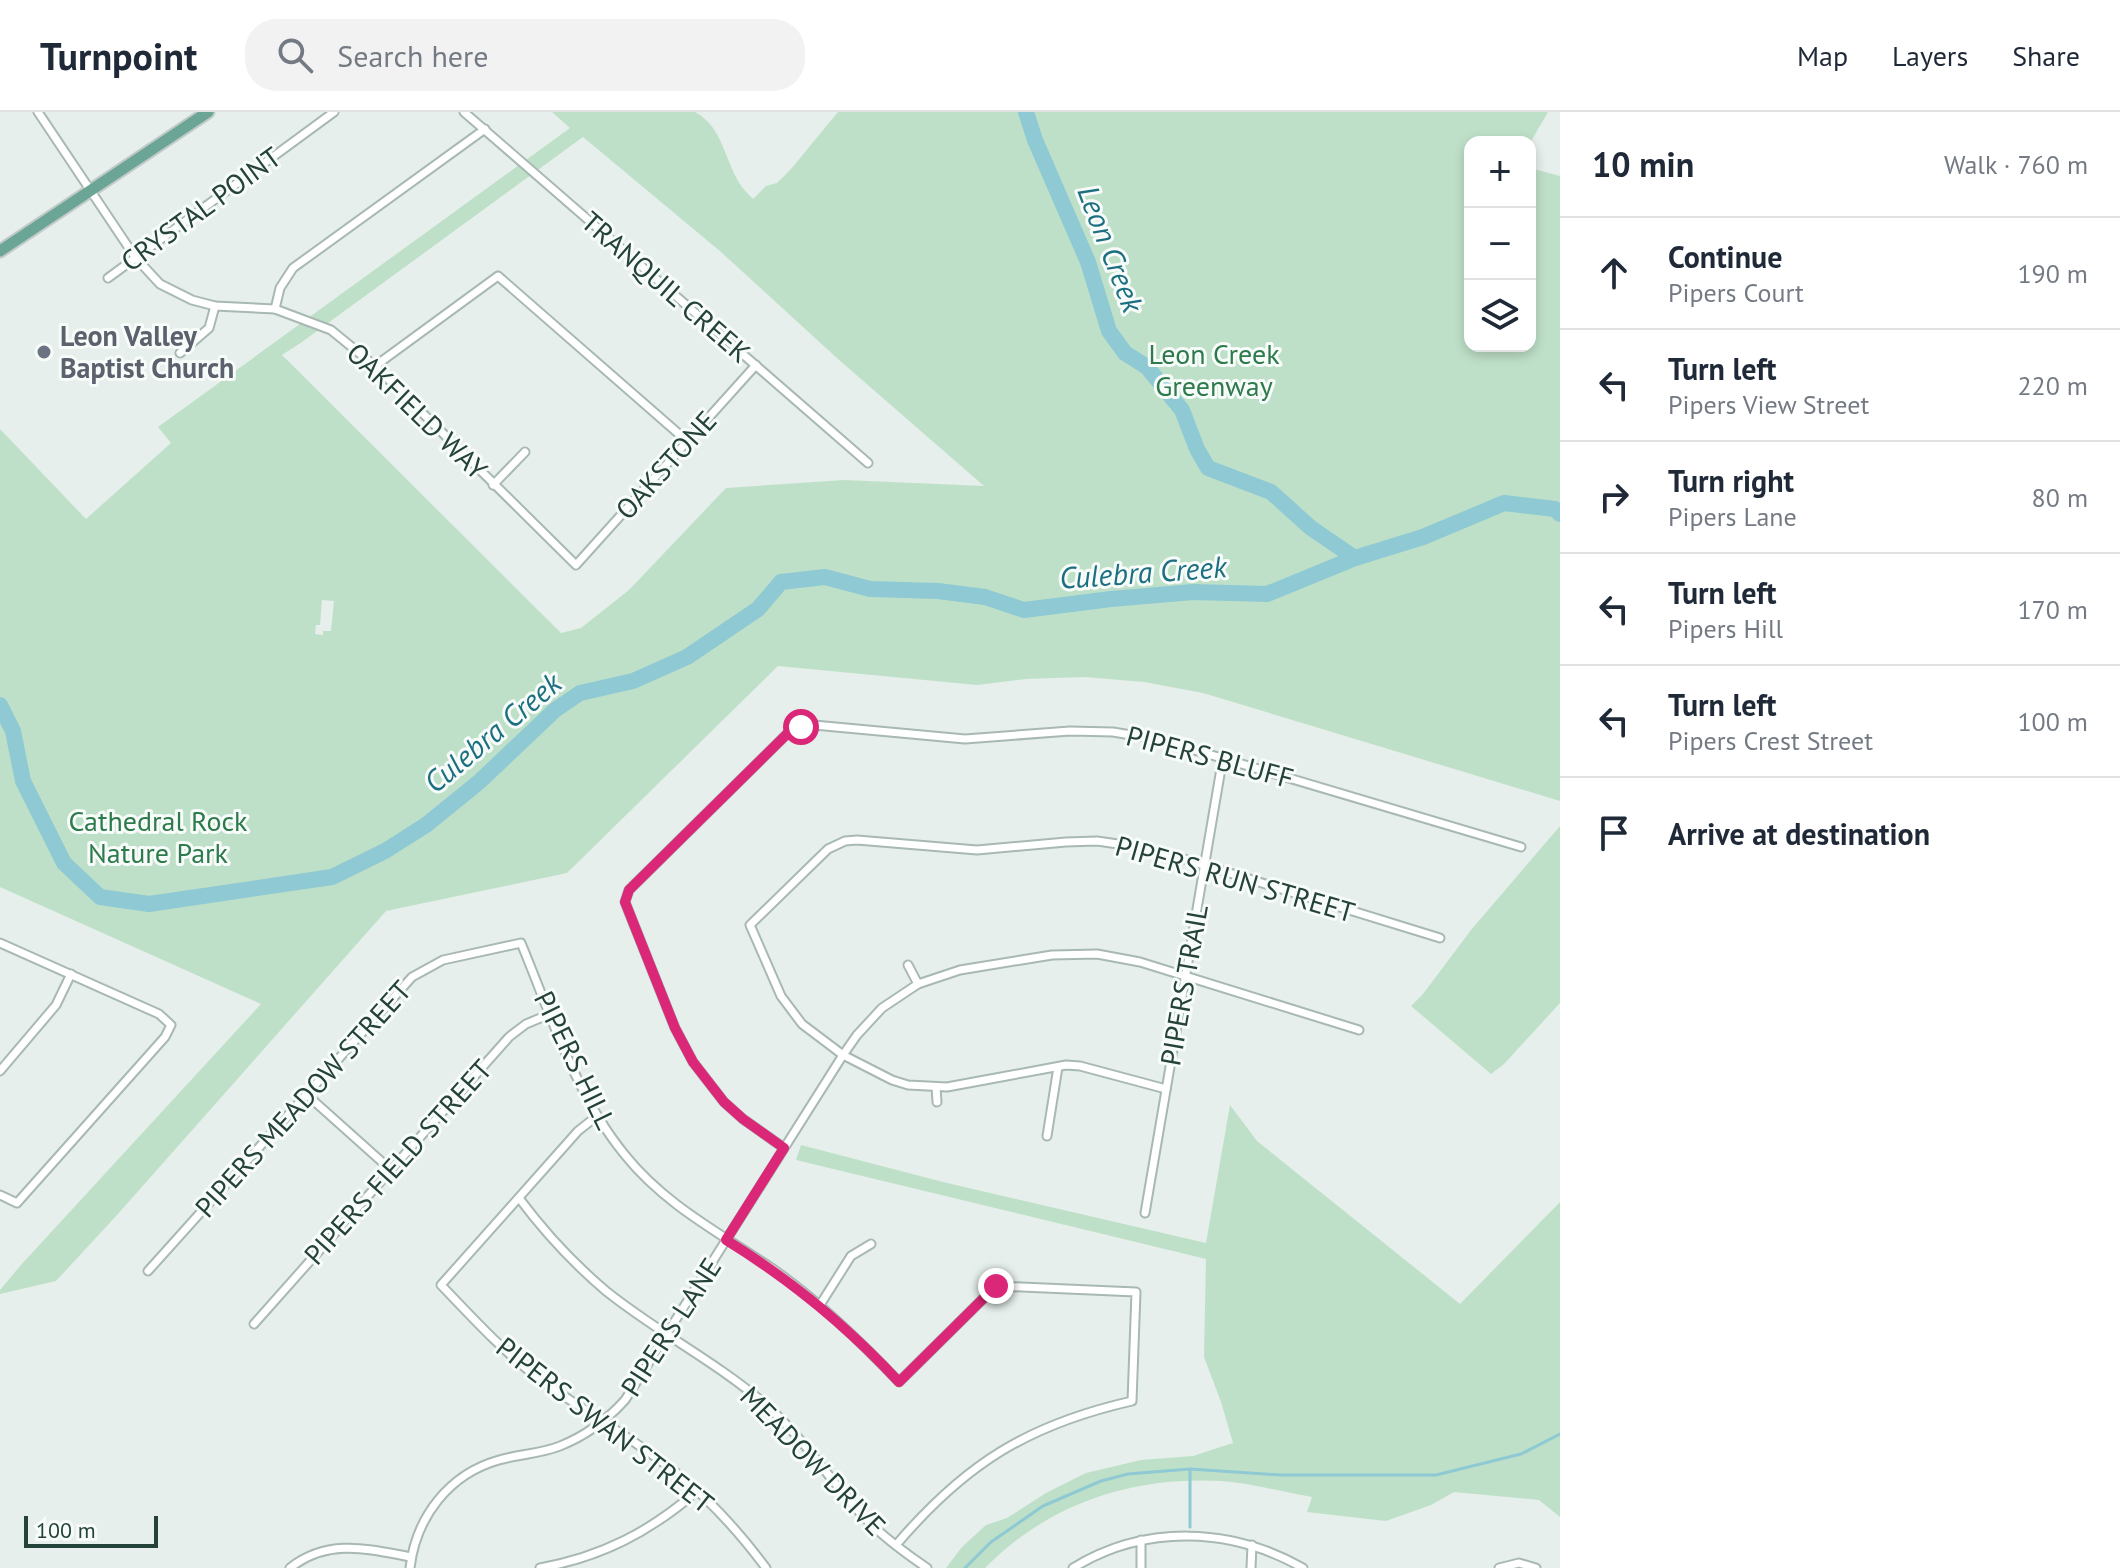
<!DOCTYPE html>
<html lang="en">
<head>
<meta charset="utf-8">
<style>
	:root { --surface:#fff; --page:#f2f2f3; --text:#1f2937; --muted:#747a83; --line:#e0e1e3 }
	body { margin:0; font-family:"PT Sans",sans-serif; background:var(--page); color:var(--text) }
	.controls { position:absolute; right:24px; top:24px; display:grid; overflow:hidden; border-radius:16px; box-shadow:0 4px 12px #0003 }
	.controls button { width:72px; height:72px; display:grid; place-items:center; padding:0; border:0; border-bottom:2px solid var(--line); background:var(--surface); color:var(--text); font:40px sans-serif }
	.scale { position:absolute; left:24px; bottom:20px; width:134px; box-sizing:border-box; padding-left:8px; border:4px solid #24423a; border-top:0; font-size:22px; line-height:28px; white-space:nowrap; color:#24423a; -webkit-text-stroke:6px #f7fbf9; paint-order:stroke }
	.stop { position:absolute; width:24px; height:24px; margin:-18px; border:6px solid #db2777; border-radius:50%; background:#fff }
	.stop.end { background:#db2777; border-color:#fff; box-shadow:0 2px 8px #0008 }
	.list { margin:0; padding:0; list-style:none }
	h2 { display:flex; justify-content:space-between; align-items:center; height:104px; margin:0; padding:0 32px; font-size:34px }
	h2 small { font-size:26px; font-weight:400; color:var(--muted) }
	.list li { display:grid; grid-template-columns:52px 1fr auto; gap:24px; align-items:center; box-sizing:border-box; height:112px; padding:0 32px; border-top:2px solid var(--line) }
	.list b { display:block; font-size:30px; white-space:nowrap }
	.list p { margin:0; font-size:26px; white-space:nowrap; color:var(--muted) }
	.list em { font-size:26px; font-style:normal; color:var(--muted) }
	.icon { flex:none; width:44px; height:44px; fill:none; stroke:currentColor; stroke-width:2; stroke-linecap:round; stroke-linejoin:round }
	.map { position:relative; flex:none; width:1560px; height:1456px; overflow:hidden }
	header { display:flex; align-items:center; gap:48px; box-sizing:border-box; height:112px; padding:0 40px; background:var(--surface); border-bottom:2px solid var(--line) }
	header strong { font-size:38px }
	nav { display:flex; gap:44px; margin-inline-start:auto; font-size:28px }
	.search { width:560px; height:72px; background:var(--page); display:flex; align-items:center; gap:20px; box-sizing:border-box; padding:0 28px; border-radius:32px; color:var(--muted); font-size:30px }
	main { display:flex }
	aside { flex:1; background:var(--surface) }
	.map>svg:first-child { display:block }
	.green { fill:#bfe0c8; fill-rule:evenodd }
	.lines { fill:none; stroke-linecap:round; stroke-linejoin:round }
	.stream { stroke:#8ec9d4; stroke-width:3 }
	.river { stroke:#8ec9d4; stroke-width:16 }
	.minor-casing { stroke:#a8b8b2; stroke-width:11 }
	.primary-casing { stroke:#c2cac8; stroke-width:15 }
	.minor { stroke:#fff; stroke-width:7 }
	.primary { stroke:#6aa596; stroke-width:11 }
	.route { stroke:#db2777; stroke-width:10 }
	.worship-dot { fill:#6b7280; stroke:#f7fbf9; stroke-width:3 }
	.labels { text-anchor:middle; stroke-width:6; stroke-linejoin:round; paint-order:stroke }
	.street-label { font-size:28px; fill:#24423a; stroke:#f7fbf9 }
	.worship-label { font-size:28px; font-weight:bold; fill:#5b616d; stroke:#f7fbf9; text-anchor:start }
	.park-label { font-size:28px; fill:#2d7a4b; stroke:#f7fbf9 }
	.water-label { font-size:30px; font-style:italic; fill:#1c6f80; stroke:#f7fbf9 }
</style>
</head>
<body>
<header>
<strong>Turnpoint</strong>
<div class="search"><svg class="icon" aria-label="search" viewBox="0 0 24 24"><circle cx="10" cy="10" r="6"/><path d="M15 15l6 6"/></svg>Search here</div>
<nav><a>Map</a><a>Layers</a><a>Share</a></nav>
</header>
<main>
<div class="map">
<svg width="1560" height="1456" viewBox="0 0 1560 1456">
	<rect width="100%" height="100%" fill="#e6efeb"/>
	<!-- green -->
	<g class="green">
		<path d="M552 0H695C723 15 724 47 740 72 743 77 748 82 753 87L766 74 777 71 791 57 838 0H1548L1530 31 1470 30V234H1530V56L1560 64V689L1203 581 1144 570 1085 565 1026 567 977 573 778 554 567 761 386 799 117 1103 56 1169 0 1182V1178L20 1154 261 892 0 775V317L86 407 171 331 158 315 570 16ZM583 25 721 140 838 247 984 374 844 368 726 376 629 478 581 516 561 521 282 243 302 230ZM322 488 334 489 331 519H323V523L315 522 316 513H320Z"/>
		<polygon points="1560,714 1560,891 1504,952 1491,962 1411,894 1423,882 1471,818"/>
		<path d="M1230 993 1257 1029 1460 1192 1560 1090V1405L1539 1388 1454 1380 1431 1393 1386 1409 1307 1400 1312 1385C1282 1380 1251 1371 1221 1369 1131 1364 1048 1392 985 1456H946L962 1435 986 1413 1007 1406 1046 1381 1086 1361 1141 1348 1193 1344 1233 1331 1221 1290 1204 1245 1206 1147 796 1048 801 1033 943 1070 1206 1131Z"/>
	</g>
	<g class="lines">
		<!-- stream -->
		<g class="stream">
			<polyline points="1190,1415 1190,1358"/>
			<polyline points="965,1456 991,1430 1043,1394 1101,1369 1128,1362 1190,1357 1281,1363 1436,1363 1521,1342 1560,1322"/>
		</g>
		<!-- river -->
		<g class="river">
			<polyline points="1026,0 1035,28 1088,150 1109,219 1125,241 1147,255 1182,298 1197,337 1208,356 1271,380 1311,416 1355,446"/>
			<polyline points="0,593 13,619 23,669 64,751 100,785 149,792 332,765 385,739 426,713 479,670 555,598 580,581 633,569 687,545 758,497 781,470 825,465 870,477 938,479 985,485 1024,498 1111,487 1193,480 1267,482 1355,446 1423,425 1504,391 1555,397 1560,402"/>
		</g>
		<!-- minor casing -->
		<g class="minor-casing">
			<g id="minor">
				<polyline points="38,0 135,145 160,172 192,188 215,194 275,197 331,218 375,254 576,453 756,253"/>
				<polyline points="464,0 868,351"/>
				<polyline points="108,166 334,0"/>
				<polyline points="275,197 280,176 293,156 485,17"/>
				<polyline points="180,241 209,216 215,194"/>
				<polyline points="375,254 498,164 687,329"/>
				<polyline points="493,373 525,340"/>
				<polyline points="0,831 159,902 171,913 165,925 17,1091 0,1083"/>
				<polyline points="908,853 918,872"/>
				<polyline points="0,959 56,893 71,862"/>
				<polyline points="936,975 937,990"/>
				<polyline points="1166,977 1080,954 1066,953 947,975 908,973 892,968 843,943 802,912 781,884 750,813 828,737 845,729 857,728 977,738 1066,730 1097,729 1132,734 1168,742 1440,826"/>
				<polyline points="306,982 391,1058"/>
				<path d="M597 1004 578 1019 441 1173C471 1204 499 1235 533 1262 580 1298 633 1325 679 1363 712 1390 740 1421 766 1456"/>
				<polyline points="1047,1024 1058,955"/>
				<polyline points="784,1036 743,1007 724,990 693,950 675,916 625,790 629,778 789,620 814,613 965,627 1070,619 1113,620 1161,628 1521,735"/>
				<path d="M519 1086C545 1121 573 1151 606 1179 657 1220 715 1249 765 1292 804 1326 830 1369 865 1406 883 1425 905 1441 927 1456"/>
				<polyline points="1145,1101 1223,645"/>
				<path d="M148 1159 412 865 443 848 521 831C551 903 575 982 625 1043 665 1093 720 1121 773 1157 819 1189 860 1229 899 1270L996 1174 1136 1180 1132 1289C1027 1313 965 1352 896 1433"/>
				<polyline points="820,1193 851,1144 871,1132"/>
				<polyline points="254,1212 509,925 526,912 550,902"/>
				<polyline points="1141,1428 1141,1456"/>
				<path d="M290 1456C328 1426 368 1437 411 1445"/>
				<path d="M410 1456C416 1405 449 1362 499 1348 519 1342 540 1342 560 1334 585 1324 607 1308 625 1288L843 943 857 923 882 896 918 872 960 858 1052 843 1097 842 1140 850 1359 918"/>
				<path d="M540 1456C601 1445 650 1420 697 1379"/>
				<path d="M1073 1456C1145 1412 1231 1415 1303 1456"/>
				<polyline points="1251,1456 1252,1433"/>
				<polyline points="1499,1456 1519,1451 1536,1456"/>
			</g>
		</g>
		<!-- primary casing -->
		<g class="primary-casing">
			<polyline id="primary" points="0,139 208,0"/>
		</g>
		<!-- minor -->
		<use href="#minor" class="minor"/>
		<!-- primary -->
		<use href="#primary" class="primary"/>
	</g>
	<g class="lines">
		<!-- route -->
		<path class="route" d="M801 615 789 620 629 778 625 790 675 916 693 950 724 990 743 1007 784 1036 726 1128C791 1168 847 1214 899 1270L996 1174"/>
	</g>
	<!-- markers -->
	<circle class="worship-dot" cx="44" cy="240" r="8"/>
	<g class="labels">
		<!-- street labels -->
		<g class="street-label">
			<text transform="translate(201 97) rotate(-36)" y="10">CRYSTAL POINT</text>
			<text transform="translate(666 175) rotate(41)" y="10">TRANQUIL CREEK</text>
			<text transform="translate(417 299) rotate(44)" y="10">OAKFIELD WAY</text>
			<text transform="translate(666 353) rotate(-48)" y="10">OAKSTONE</text>
			<text transform="translate(1210 645) rotate(15)" y="10">PIPERS BLUFF</text>
			<text transform="translate(1235 767) rotate(16)" y="10">PIPERS RUN STREET</text>
			<text transform="translate(1184 873) rotate(-80)" y="10">PIPERS TRAIL</text>
			<text transform="translate(575 948) rotate(64)" y="10">PIPERS HILL</text>
			<text transform="translate(303 987) rotate(-48)" y="10">PIPERS MEADOW STREET</text>
			<text transform="translate(398 1050) rotate(-48)" y="10">PIPERS FIELD STREET</text>
			<text transform="translate(671 1215) rotate(-57)" y="10">PIPERS LANE</text>
			<text transform="translate(605 1313) rotate(38)" y="10">PIPERS SWAN STREET</text>
			<text transform="translate(813 1349) rotate(46)" y="10">MEADOW DRIVE</text>
		</g>
		<!-- worship labels -->
		<g class="worship-label">
			<text x="60" y="234">Leon Valley<tspan x="60" dy="32">Baptist Church</tspan></text>
		</g>
		<!-- park labels -->
		<g class="park-label">
			<text x="1214" y="252">Leon Creek<tspan x="1214" dy="32">Greenway</tspan></text>
			<text x="158" y="719">Cathedral Rock<tspan x="158" dy="32">Nature Park</tspan></text>
		</g>
		<!-- water labels -->
		<g class="water-label">
			<text transform="translate(1110 137) rotate(69)" y="10">Leon Creek</text>
			<text transform="translate(1143 461) rotate(-4)" y="10">Culebra Creek</text>
			<text transform="translate(493 621) rotate(-40)" y="10">Culebra Creek</text>
		</g>
	</g>
</svg>
<div class="controls">
<button>+</button>
<button>−</button>
<button><svg class="icon" aria-label="layers" viewBox="0 0 24 24"><path d="M12 4l9 5-9 5-9-5zM3 14l9 5 9-5"/></svg></button>
</div>
<div class="scale">100 m</div>
<div class="stop" style="left:801px;top:615px"></div>
<div class="stop end" style="left:996px;top:1174px"></div>
</div>
<aside>
<h2>10 min<small>Walk · 760 m</small></h2>
<ul class="list">
<li><svg class="icon" aria-label="ahead" viewBox="0 0 24 24"><path d="M12 20V5M6 11l6-6 6 6"/></svg><div><b>Continue</b><p>Pipers Court</p></div><em>190 m</em></li>
<li><svg class="icon" aria-label="left" viewBox="0 0 24 24"><path d="M17 20v-9H6M10 6l-5 5 5 5"/></svg><div><b>Turn left</b><p>Pipers View Street</p></div><em>220 m</em></li>
<li><svg class="icon" aria-label="right" viewBox="0 0 24 24"><path d="M7 20v-9h11M14 6l5 5-5 5"/></svg><div><b>Turn right</b><p>Pipers Lane</p></div><em>80 m</em></li>
<li><svg class="icon" aria-label="left" viewBox="0 0 24 24"><path d="M17 20v-9H6M10 6l-5 5 5 5"/></svg><div><b>Turn left</b><p>Pipers Hill</p></div><em>170 m</em></li>
<li><svg class="icon" aria-label="left" viewBox="0 0 24 24"><path d="M17 20v-9H6M10 6l-5 5 5 5"/></svg><div><b>Turn left</b><p>Pipers Crest Street</p></div><em>100 m</em></li>
<li><svg class="icon" aria-label="arrive" viewBox="0 0 24 24"><path d="M6 21V4h12l-3 4 3 4H6"/></svg><div><b>Arrive at destination</b></div></li>
</ul>
</aside>
</main>
</body>
</html>
